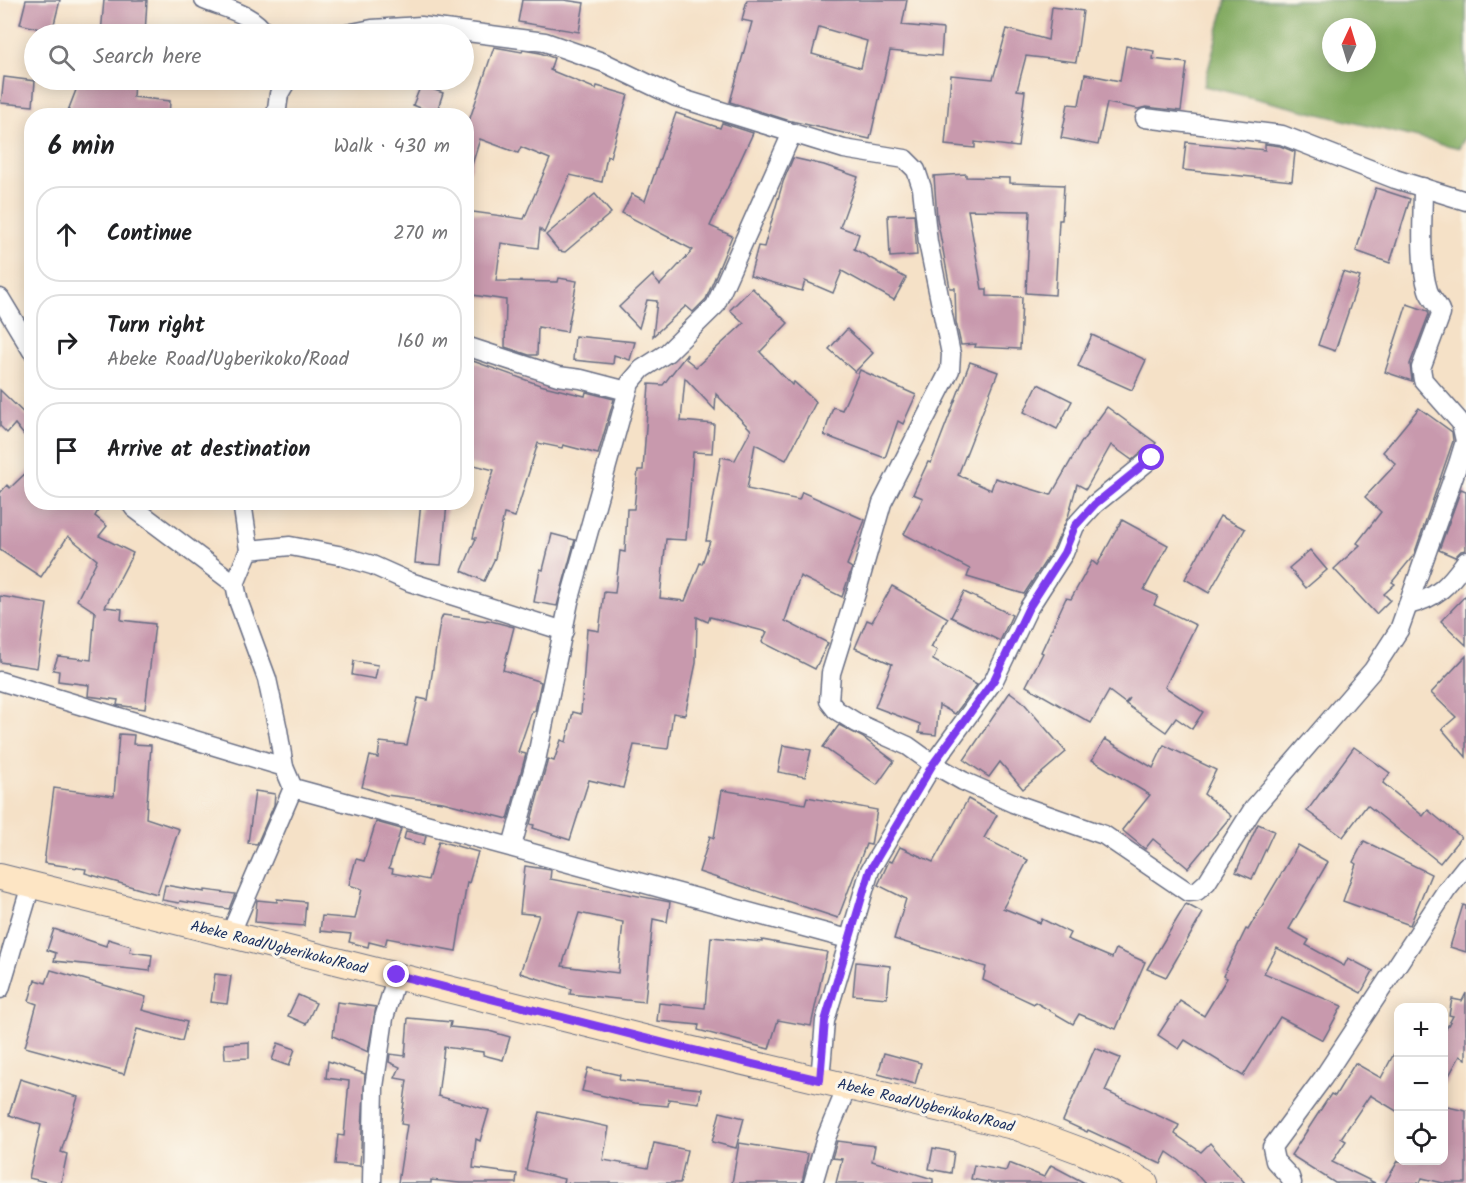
<!DOCTYPE html>
<html lang="en">
<head>
<meta charset="utf-8">
<style>
	:root { --surface:#fff; --page:#f6f6f6; --text:#202124; --muted:#757577; --line:#e0e0e0 }
	body { margin:0; font-family:Kalam,sans-serif; background:var(--page); color:var(--text) }
	.controls { position:absolute; right:18px; bottom:18px; display:grid; overflow:hidden; border-radius:12px; box-shadow:0 3px 15px #0003 }
	.controls button { width:54px; height:54px; display:grid; place-items:center; padding:0; border:0; border-bottom:2px solid var(--line); background:var(--surface); color:var(--text); font:30px sans-serif }
	.compass { position:absolute; left:1322px; top:18px; width:54px; height:54px; border-radius:50%; background:var(--surface); box-shadow:0 3px 15px #0003; rotate:4deg }
	.stop { position:absolute; width:18px; height:18px; margin:-14px; border:4px solid #7c3aed; border-radius:50%; background:#fff }
	.stop.end { background:#7c3aed; border-color:#fff; box-shadow:0 2px 6px #0008 }
	.list { margin:0; padding:0; list-style:none }
	h2 { display:flex; justify-content:space-between; align-items:center; height:78px; margin:0; padding:0 24px; font-size:26px }
	h2 small { font-size:20px; font-weight:400; color:var(--muted) }
	.list li { display:grid; grid-template-columns:39px 1fr auto; gap:18px; align-items:center; box-sizing:border-box; height:96px; margin:0 12px 12px; padding:0 12px; border:2px solid var(--line); border-radius:24px }
	.list b { display:block; font-size:22px; white-space:nowrap }
	.list p { margin:0; font-size:20px; white-space:nowrap; color:var(--muted) }
	.list em { font-size:20px; font-style:normal; color:var(--muted) }
	.icon { flex:none; width:33px; height:33px; fill:none; stroke:currentColor; stroke-width:2; stroke-linecap:round; stroke-linejoin:round }
	.map { position:relative; flex:none; width:1466px; height:1183px; overflow:hidden }
	.search { position:absolute; background:var(--surface); box-shadow:0 3px 15px #0003; left:24px; top:24px; width:450px; height:66px; display:flex; align-items:center; gap:15px; box-sizing:border-box; padding:0 21px; border-radius:33px; color:var(--muted); font-size:22px }
	.panel { position:absolute; background:var(--surface); box-shadow:0 3px 15px #0003; left:24px; top:108px; width:450px; height:402px; border-radius:24px }
	.map>svg:first-child { display:block }
	.forest { fill:#83ab62; stroke:#4f6d60; stroke-width:1.5; fill-rule:evenodd }
	.building { fill:#c899ad; fill-rule:evenodd }
	.lines { fill:none; stroke-linecap:round; stroke-linejoin:round }
	.street-casing { stroke:#676d83; stroke-width:21 }
	.secondary-casing { stroke:#676d83; stroke-width:28 }
	.street { stroke:#fff; stroke-width:18 }
	.secondary { stroke:#fde5c4; stroke-width:26 }
	.route { stroke:#7c3aed; stroke-width:8 }
	.labels { text-anchor:middle; stroke-width:6; stroke-linejoin:round; paint-order:stroke }
	.street-label { font-size:15px; fill:#1b2f5e; stroke:#fbf7ec }
</style>
</head>
<body>
<div class="map">
<svg width="1466" height="1183" viewBox="0 0 1466 1183">
	<rect width="100%" height="100%" fill="#fbf7ec"/>
	<filter id="ink" filterUnits="userSpaceOnUse"><feTurbulence type="fractalNoise" baseFrequency=".0167" numOctaves="2"/><feDisplacementMap in="SourceGraphic" scale="12" xChannelSelector="R" yChannelSelector="G"/><feConvolveMatrix kernelMatrix="1 2 1 2 8 2 1 2 1" color-interpolation-filters="sRGB"/></filter>
	<filter id="wash" filterUnits="userSpaceOnUse"><feTurbulence type="fractalNoise" baseFrequency=".008" numOctaves="4" result="noise"/><feDisplacementMap in="SourceGraphic" scale="24" xChannelSelector="R" yChannelSelector="G"/><feGaussianBlur stdDeviation="1.35" result="paint"/><feColorMatrix in="noise" values="0 0 0 0 0 0 0 0 0 0 0 0 0 0 0 0 0 1.4 0 .05"/><feComposite in="paint" operator="in"/></filter>
	<g filter="url(#wash)">
		<rect width="100%" height="100%" fill="#f5e1c7"/>
		<!-- forest -->
		<path class="forest" d="M1226 0H1466V136L1459 148 1204 86ZM1331 27H1367V63H1331Z"/>
		<g id="blocks">
			<!-- building -->
			<g class="building">
				<polygon points="26,0 60,0 52,32 20,24"/>
				<polygon points="104,0 147,0 145,34 101,34"/>
				<polygon points="522,0 564,0 584,3 579,32 518,22"/>
				<path d="M747 0H907L902 25 943 29 941 56 890 51 870 139 787 120 730 102 752 22 742 20ZM819 27 867 41 861 68 812 54Z"/>
				<polygon points="1052,7 1083,11 1076,62 1026,56 1017,90 1025,91 1018,147 975,142 975,148 945,145 951,75 993,79 1007,29 1048,40"/>
				<polygon points="1126,46 1154,51 1153,59 1187,63 1181,111 1146,107 1138,109 1107,103 1098,145 1061,138 1068,104 1079,105 1085,74 1120,81"/>
				<polygon points="494,47 522,52 523,50 540,53 554,58 550,70 596,89 597,86 628,95 610,157 607,156 602,182 570,175 544,233 540,229 538,248 501,243 496,281 558,282 559,278 577,281 567,332 538,327 537,355 529,355 505,347 506,300 466,294 466,211 524,219 550,159 521,147 518,153 480,139 470,171 466,171 466,130"/>
				<polygon points="4,77 35,81 33,106 1,103"/>
				<polygon points="77,80 134,80 133,97 170,101 169,116 66,116 76,90"/>
				<polygon points="421,85 443,93 436,114 413,105"/>
				<polygon points="676,113 720,128 722,123 753,133 710,226 732,236 706,299 693,312 686,306 653,336 657,301 647,300 639,328 619,307 653,275 653,277 660,285 693,250 622,213 632,194 645,201"/>
				<polygon points="1186,142 1265,150 1265,144 1280,146 1295,152 1292,181 1183,170"/>
				<polygon points="793,158 824,165 858,177 840,227 859,234 854,249 906,278 894,300 842,271 833,293 805,281 802,291 750,276 758,246 764,247 783,182"/>
				<polygon points="966,174 966,177 1010,178 1010,183 1064,185 1062,220 1059,220 1055,295 1026,293 1030,211 968,210 982,289 987,289 987,296 1022,297 1020,349 975,347 976,344 961,345 956,322 955,288 950,288 937,218 934,176"/>
				<polygon points="1376,188 1410,199 1390,263 1356,251"/>
				<polygon points="595,194 611,213 565,252 559,251 546,235"/>
				<polygon points="914,214 917,255 890,257 888,215"/>
				<polygon points="1343,272 1360,277 1335,351 1318,345"/>
				<path d="M752 288 788 323 760 352 792 385 794 382 816 402 786 460 755 444 747 489 799 500 802 492 865 520 847 565 852 568 842 597 800 576 785 621 828 643 815 669 762 642 767 632 710 617 708 622 697 617 696 663 685 715 673 713 668 749 634 745 623 788 589 780 570 840 533 828 534 825 530 824 548 759 554 761 561 740 566 742 573 712 581 714 587 629 599 631 604 592 615 593 620 551 625 552 627 509H634L638 470H643L649 384 663 385 687 354 686 359 696 367 744 323 730 310ZM685 378 715 410 716 394 751 430 735 460 721 457 706 541H710L702 564 700 563 685 601 660 598 666 539 686 540 693 452 712 453 714 424 681 421Z"/>
				<polygon points="1407,304 1428,311 1429,314 1410,364 1412,381 1385,372"/>
				<polygon points="847,329 873,353 855,372 829,349"/>
				<polygon points="1092,335 1146,360 1132,390 1078,366"/>
				<polygon points="575,336 635,342 630,360 614,355 613,364 573,360"/>
				<polygon points="470,360 540,385 585,396 586,392 614,399 598,454 563,445 562,448 538,443 515,517 504,514 495,558 484,581 462,571 476,538 473,538 478,517 494,470 466,463 466,369"/>
				<polygon points="970,362 998,372 958,475 991,490 995,478 1051,495 1081,443 1107,407 1156,443 1153,447 1145,449 1132,460 1111,445 1086,489 1077,484 1068,517 1054,548 1024,594 967,577 970,569 904,534 923,498 913,494 928,462 931,463"/>
				<polygon points="860,370 916,395 903,424 898,421 885,458 824,435 833,407 842,410"/>
				<polygon points="1038,384 1072,401 1057,429 1024,412"/>
				<polygon points="0,390 32,421 32,445 15,424 7,433 0,426"/>
				<polygon points="1419,408 1452,432 1453,441 1414,555 1392,582 1395,584 1384,594 1390,600 1376,614 1334,569 1360,545 1357,543 1381,512 1365,497 1396,464 1383,452"/>
				<polygon points="32,467 32,502 103,502 95,516 107,526 99,536 133,553 105,607 122,609 121,620 155,624 145,709 117,705 118,700 88,696 89,685 58,681 59,671 53,670 58,656 91,660 95,612 77,600 97,560 68,536 41,577 0,550 0,493 7,485 10,488"/>
				<polygon points="1461,489 1466,491 1466,550 1461,551 1455,557 1439,550"/>
				<polygon points="421,502 447,504 441,565 415,563"/>
				<polygon points="1220,516 1245,529 1209,593 1185,579"/>
				<polygon points="1122,520 1168,545 1144,590 1158,596 1154,605 1196,625 1165,687 1203,712 1192,729 1176,718 1166,732 1126,704 1130,698 1125,703 1109,691 1091,723 1026,686 1043,653 1041,652 1066,598 1071,599 1092,561 1097,565"/>
				<polygon points="552,534 575,540 557,606 534,602 540,569 543,570"/>
				<polygon points="1310,550 1327,570 1306,588 1289,568"/>
				<polygon points="892,586 948,618 931,647 937,650 933,660 977,685 955,714 939,705 936,735 919,733 920,724 875,707 892,664 855,648 867,620 872,622"/>
				<polygon points="964,592 1012,615 1000,641 951,617"/>
				<polygon points="1466,595 1466,645 1441,621"/>
				<polygon points="0,596 47,604 37,668 0,662"/>
				<polygon points="443,615 487,621 487,620 514,627 503,670 541,682 535,711 532,711 518,752 526,754 508,819 443,802 386,795 362,787 370,756 378,758 380,742 407,745 418,698 428,700 440,622"/>
				<polygon points="1466,656 1466,757 1442,729 1456,717 1431,693"/>
				<polygon points="354,661 378,665 375,679 352,675"/>
				<polygon points="1010,692 1022,701 1066,752 1023,789 1000,762 989,777 964,760"/>
				<polygon points="839,725 862,737 894,761 877,785 823,747"/>
				<polygon points="119,734 134,735 133,744 151,745 146,818 179,829 157,894 85,873 86,869 44,863 54,788 114,796"/>
				<polygon points="1105,739 1153,768 1164,745 1216,770 1204,794 1231,816 1188,868 1153,839 1145,849 1122,830 1150,795 1092,760"/>
				<polygon points="783,745 811,750 805,777 778,772"/>
				<polygon points="1354,747 1390,773 1383,783 1423,816 1428,810 1461,837 1440,863 1367,805 1343,837 1307,811"/>
				<polygon points="722,790 805,804 807,797 877,810 871,845 866,844 838,918 699,872 710,836 714,838"/>
				<polygon points="255,791 275,794 274,805 257,844 248,843"/>
				<polygon points="968,799 997,815 984,838 1028,860 1003,908 1040,923 1042,919 1070,933 1067,939 1112,958 1116,949 1145,962 1116,1029 1079,1014 1073,1024 1035,1002 1034,1004 983,980 986,967 894,939 906,899 878,885 889,861 892,862 900,847 933,862"/>
				<polygon points="376,822 401,829 389,868 393,869 392,873 428,880 439,841 478,852 469,883 467,882 456,951 387,938 385,946 369,942 368,947 349,942 351,934 320,931 322,916 355,919 362,889 349,885 356,859 364,861"/>
				<polygon points="1258,824 1274,831 1252,879 1236,872"/>
				<polygon points="406,831 426,836 424,844 404,839"/>
				<polygon points="1364,841 1431,874 1410,925 1343,901 1356,864 1353,862"/>
				<polygon points="1298,845 1328,862 1289,929 1309,940 1306,945 1344,966 1348,958 1373,971 1361,993 1277,948 1264,973 1342,1006 1323,1040 1280,1017 1243,1076 1185,1040 1179,1049 1158,1035 1180,1001 1204,1016 1227,978 1223,976 1246,929 1248,930"/>
				<path d="M525 866 551 870 550 879 670 902 667 922 653 919 645 1002 570 994 571 989 520 973 539 915 520 913ZM579 913 623 922 618 973 562 966Z"/>
				<polygon points="165,885 205,892 205,890 235,894 229,909 180,901 179,903 162,900"/>
				<polygon points="277,899 306,902 304,926 255,922 257,900 277,902"/>
				<polygon points="1186,904 1203,913 1166,977 1147,969"/>
				<polygon points="1463,905 1466,906 1466,952 1450,947"/>
				<polygon points="54,929 106,946 108,939 131,946 130,952 152,955 150,971 54,961 56,953 47,950"/>
				<polygon points="711,937 762,942 762,940 827,952 811,1026 778,1020 769,1049 698,1030 699,1025 657,1021 659,1003 705,1008"/>
				<polygon points="856,962 890,966 887,998 853,995"/>
				<polygon points="51,970 146,997 142,1010 187,1022 182,1041 137,1029 124,1074 25,1047 37,1004 29,1001 35,980 46,983"/>
				<polygon points="215,974 231,976 227,1004 211,1002"/>
				<polygon points="1466,993 1466,1059 1460,1056 1443,1086 1443,1039 1445,1031 1453,1016 1449,1015 1452,999 1462,1001"/>
				<polygon points="298,995 316,1003 306,1024 288,1016"/>
				<polygon points="337,1002 376,1007 368,1052 333,1036"/>
				<polygon points="408,1018 451,1022 450,1027 489,1031 510,1037 503,1060 483,1055 483,1052 444,1047 438,1096 489,1110 480,1141 476,1139 473,1168 517,1174 516,1183 460,1183 431,1180 431,1183 398,1183 407,1125 401,1124 407,1080 395,1078 400,1067 389,1062 390,1054 405,1056"/>
				<polygon points="249,1042 249,1058 225,1059 224,1044"/>
				<polygon points="278,1043 295,1049 289,1066 272,1060"/>
				<polygon points="1398,1046 1398,1112 1370,1095 1341,1138 1346,1141 1332,1162 1375,1183 1335,1183 1291,1155 1331,1094 1335,1096 1355,1063 1381,1078"/>
				<polygon points="1095,1048 1120,1058 1105,1091 1179,1125 1175,1134 1201,1152 1210,1143 1245,1183 1204,1183 1193,1170 1167,1152 1161,1164 1088,1130 1087,1132 1063,1121"/>
				<polygon points="884,1053 921,1063 915,1084 878,1074"/>
				<polygon points="328,1061 365,1074 360,1166 335,1164 338,1135 344,1136 349,1081 326,1078"/>
				<polygon points="588,1068 620,1075 619,1080 701,1089 699,1103 669,1099 668,1106 635,1103 582,1091"/>
				<polygon points="20,1079 78,1097 61,1152 67,1154 61,1183 50,1183 29,1178 41,1125 9,1115"/>
				<polygon points="1443,1106 1466,1111 1466,1183 1443,1183 1422,1178 1420,1183 1385,1183 1398,1161 1443,1161"/>
				<polygon points="540,1112 609,1127 603,1160 648,1168 654,1143 687,1150 680,1183 563,1183 564,1179 526,1170"/>
				<polygon points="720,1112 744,1118 736,1148 712,1142"/>
				<polygon points="837,1141 875,1146 872,1161 933,1179 933,1183 836,1183 842,1159 832,1158"/>
				<polygon points="739,1143 808,1154 802,1183 732,1183"/>
				<polygon points="933,1148 954,1152 951,1173 929,1169"/>
				<polygon points="1009,1163 1044,1177 1051,1165 1085,1183 993,1183 971,1179 974,1165 1006,1171"/>
			</g>
		</g>
	</g>
	<g filter="url(#ink)">
		<use href="#blocks" fill-opacity="0" stroke="#676d83" stroke-width="1.5"/>
		<g class="lines">
			<!-- street casing -->
			<g class="street-casing">
				<g id="street">
					<path d="M204 0C224 8 254 14 265 34"/>
					<path d="M347 34 372 29 421 26 545 42 605 63 676 97 844 149 905 159 916 170 922 188 928 242 951 354 950 370 882 503 857 590 831 673 829 701 836 710 857 723 908 746 933 764 963 781 1013 803 1104 835 1188 892 1197 891 1207 882 1253 809 1373 670 1399 630 1458 464 1465 441 1461 423 1423 380 1421 368 1441 314C1440 305 1431 300 1428 290 1419 262 1423 217 1423 187"/>
					<polyline points="276,116 279,94 287,80"/>
					<polyline points="1145,118 1282,135 1395,179 1466,201"/>
					<polyline points="0,298 32,351"/>
					<polyline points="466,346 558,376 581,379 627,391"/>
					<polyline points="130,502 134,508 235,584"/>
					<polyline points="242,502 249,550 235,584 239,603 267,679 278,730 284,767 293,788"/>
					<polyline points="249,550 290,546 338,555 372,565 410,582 564,631"/>
					<path d="M1408 605C1437 598 1449 585 1466 561"/>
					<polyline points="0,681 284,767"/>
					<polyline points="512,846 537,756 569,602 630,383 642,369 667,353 715,306 792,133"/>
					<polyline points="230,935 293,788 848,939"/>
					<polyline points="0,989 31,885"/>
					<polyline points="820,1080 825,1021 870,870 933,764 994,680 1028,609 1064,553 1075,526 1095,504 1152,458"/>
					<polyline points="372,1183 374,1087 384,1018 397,975"/>
					<polyline points="813,1183 826,1138 847,1087"/>
					<polyline points="1292,1183 1290,1177 1275,1161 1272,1147 1323,1078 1446,891 1466,866"/>
				</g>
			</g>
			<!-- secondary casing -->
			<g class="secondary-casing">
				<polyline id="secondary" points="0,877 668,1044 1017,1127 1084,1152 1123,1170 1145,1183"/>
			</g>
			<!-- street -->
			<use href="#street" class="street"/>
			<!-- secondary -->
			<use href="#secondary" class="secondary"/>
		</g>
	</g>
	<g class="lines" filter="url(#ink)">
		<!-- route -->
		<polyline class="route" points="397,975 668,1044 820,1080 825,1021 870,870 933,764 994,680 1028,609 1064,553 1075,526 1095,504 1152,458"/>
	</g>
	<g class="labels">
		<!-- street labels -->
		<g class="street-label">
			<text transform="translate(279 947) rotate(14)" y="5">Abeke Road/Ugberikoko/Road</text>
			<text transform="translate(926 1105) rotate(14)" y="5">Abeke Road/Ugberikoko/Road</text>
		</g>
	</g>
</svg>
<div class="controls">
<button>+</button>
<button>−</button>
<button><svg class="icon" aria-label="locate" viewBox="0 0 24 24"><circle cx="12" cy="12" r="6"/><path d="M12 2v4M12 18v4M2 12h4M18 12h4"/></svg></button>
</div>
<svg class="compass" viewBox="-18 -18 36 36"><path d="M0-13l5 13h-10z" fill="#e53935"/><path d="M0 13l5-13h-10z" fill="#757577"/></svg>
<div class="stop" style="left:1152px;top:458px"></div>
<div class="stop end" style="left:397px;top:975px"></div>
<div class="search"><svg class="icon" aria-label="search" viewBox="0 0 24 24"><circle cx="10" cy="10" r="6"/><path d="M15 15l6 6"/></svg>Search here</div>
<section class="panel">
<h2>6 min<small>Walk · 430 m</small></h2>
<ul class="list">
<li><svg class="icon" aria-label="ahead" viewBox="0 0 24 24"><path d="M12 20V5M6 11l6-6 6 6"/></svg><div><b>Continue</b></div><em>270 m</em></li>
<li><svg class="icon" aria-label="right" viewBox="0 0 24 24"><path d="M7 20v-9h11M14 6l5 5-5 5"/></svg><div><b>Turn right</b><p>Abeke Road/Ugberikoko/Road</p></div><em>160 m</em></li>
<li><svg class="icon" aria-label="arrive" viewBox="0 0 24 24"><path d="M6 21V4h12l-3 4 3 4H6"/></svg><div><b>Arrive at destination</b></div></li>
</ul>
</section>
</div>
</body>
</html>
